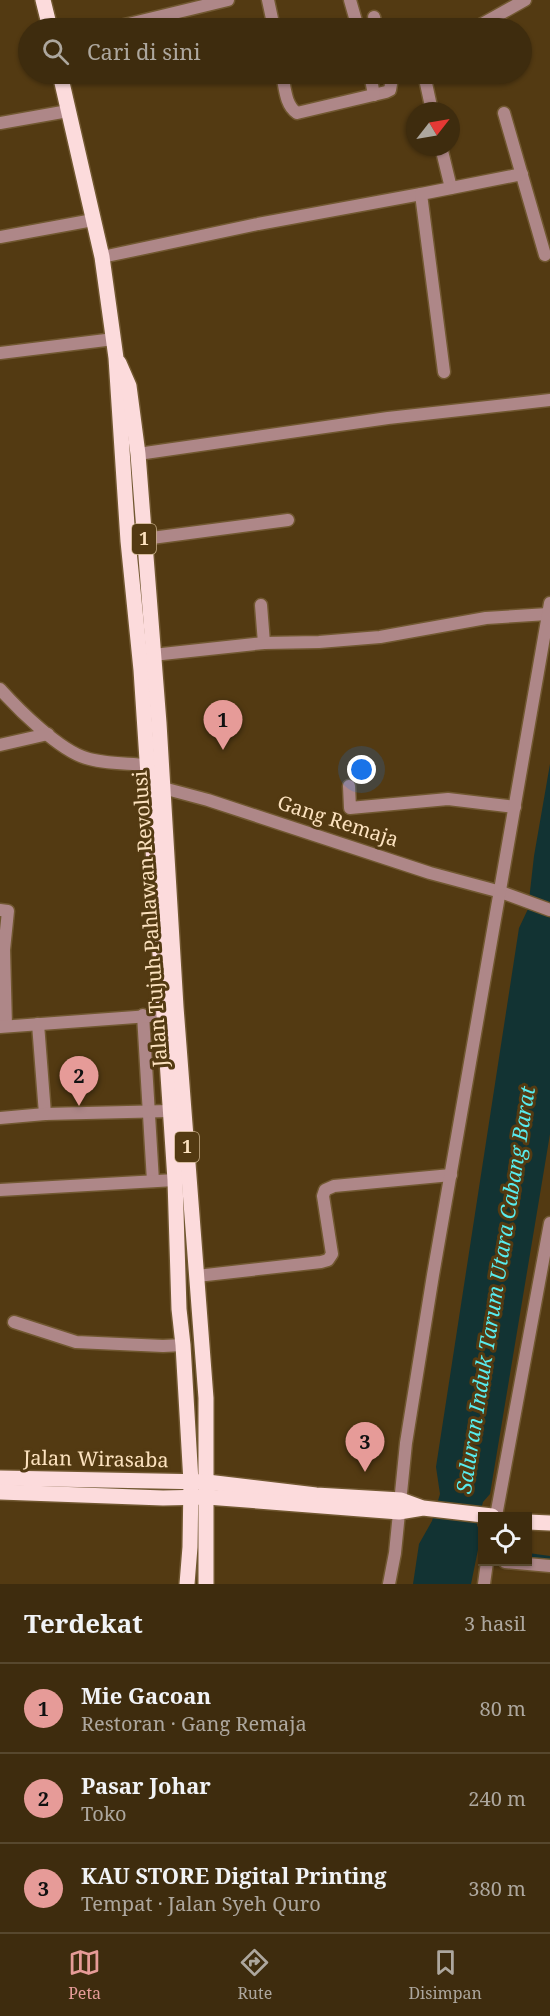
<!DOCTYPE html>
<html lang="id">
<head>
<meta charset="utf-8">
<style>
	:root { --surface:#3e2c0e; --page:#49381c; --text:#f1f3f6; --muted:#ada79e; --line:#57482e; --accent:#e69b98 }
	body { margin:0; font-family:"Noto Serif",serif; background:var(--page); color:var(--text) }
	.controls { position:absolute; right:18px; bottom:18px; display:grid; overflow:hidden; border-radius:0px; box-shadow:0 2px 4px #0004 }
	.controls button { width:54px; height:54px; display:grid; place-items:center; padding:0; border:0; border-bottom:2px solid var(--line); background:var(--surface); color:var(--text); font:30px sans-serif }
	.compass { position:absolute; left:406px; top:102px; width:54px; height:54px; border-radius:50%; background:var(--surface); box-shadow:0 2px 4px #0004; rotate:59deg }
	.you { position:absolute; left:362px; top:770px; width:21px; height:21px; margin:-15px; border:4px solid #fff; border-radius:50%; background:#1a73e8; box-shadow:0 0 0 9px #1a73e833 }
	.badge { display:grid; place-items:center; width:39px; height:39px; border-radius:50%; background:var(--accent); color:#111; font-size:20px; font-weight:700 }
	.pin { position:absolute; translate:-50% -50px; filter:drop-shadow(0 2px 3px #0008) }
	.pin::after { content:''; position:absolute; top:32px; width:21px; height:18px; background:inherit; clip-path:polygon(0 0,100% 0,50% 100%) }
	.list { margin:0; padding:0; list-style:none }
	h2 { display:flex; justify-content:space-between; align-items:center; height:78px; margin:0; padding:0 24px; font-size:26px }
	h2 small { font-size:20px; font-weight:400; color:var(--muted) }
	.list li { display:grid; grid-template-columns:39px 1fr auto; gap:18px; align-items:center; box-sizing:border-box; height:90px; padding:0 24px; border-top:2px solid var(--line) }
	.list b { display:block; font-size:22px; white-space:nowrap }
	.list p { margin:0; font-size:20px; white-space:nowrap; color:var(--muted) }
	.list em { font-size:20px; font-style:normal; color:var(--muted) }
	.icon { flex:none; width:33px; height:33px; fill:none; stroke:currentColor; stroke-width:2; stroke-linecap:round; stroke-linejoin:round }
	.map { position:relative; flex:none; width:550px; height:1584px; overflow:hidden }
	.search { position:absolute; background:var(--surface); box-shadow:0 2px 4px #0004; left:18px; right:18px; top:18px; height:66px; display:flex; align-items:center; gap:15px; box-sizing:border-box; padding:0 21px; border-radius:33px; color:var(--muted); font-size:22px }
	.sheet { height:348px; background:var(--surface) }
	nav { display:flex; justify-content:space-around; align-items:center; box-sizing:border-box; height:84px; border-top:2px solid var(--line); background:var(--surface); font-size:16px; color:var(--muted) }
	nav a { display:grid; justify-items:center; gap:3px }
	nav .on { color:var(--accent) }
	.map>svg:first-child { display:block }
	.water { fill:#123333 }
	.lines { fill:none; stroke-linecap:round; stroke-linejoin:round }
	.stream { stroke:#123333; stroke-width:4 }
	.minor-casing { stroke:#715831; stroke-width:15 }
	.major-casing { stroke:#715831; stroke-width:18 }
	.minor { stroke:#ae8788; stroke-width:12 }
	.major { stroke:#fcdbdc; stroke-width:15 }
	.labels { text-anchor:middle; stroke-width:6; stroke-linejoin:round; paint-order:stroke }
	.shield { fill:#533a12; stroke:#c9b08b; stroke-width:1.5 }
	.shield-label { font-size:18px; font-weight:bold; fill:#fce2bf }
	.street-label { font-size:20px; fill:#fce2bf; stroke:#533a12 }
	.water-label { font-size:21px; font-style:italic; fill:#58ecee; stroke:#533a12 }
</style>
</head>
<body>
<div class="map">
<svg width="550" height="1584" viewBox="0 0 550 1584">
	<rect width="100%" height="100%" fill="#533a12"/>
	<!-- water -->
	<polygon class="water" points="550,764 550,1134 490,1494 483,1502 477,1525 481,1535 471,1584 413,1584 419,1544 432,1521 440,1494 436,1467 519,928 528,909 534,856"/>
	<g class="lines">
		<!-- stream -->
		<polyline class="stream" points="528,1555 550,1558"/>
		<!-- minor casing -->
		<g class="minor-casing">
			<g id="minor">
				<polyline points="268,0 274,28"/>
				<polyline points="350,0 358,28"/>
				<polyline points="374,17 377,28"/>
				<polyline points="112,28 228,0"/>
				<polyline points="475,28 525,0"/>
				<path d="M282 74C285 87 285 105 297 113L386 92 390 90 391 84 388 74"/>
				<polyline points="370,74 374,95"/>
				<polyline points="424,74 432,111"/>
				<polyline points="504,113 545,255"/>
				<polyline points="0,123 68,111"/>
				<polyline points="441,147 451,188"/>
				<polyline points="0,237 93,220"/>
				<polyline points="102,257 258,224 421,194"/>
				<polyline points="0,353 114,339"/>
				<polyline points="444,372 421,194 522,174"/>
				<polyline points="138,454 388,418 550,400"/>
				<polyline points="144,539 288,520"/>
				<polyline points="261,605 264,643"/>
				<polyline points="153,655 264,643 319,642 380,637 486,618 548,614"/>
				<path d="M0 689C19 710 59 750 86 758 104 764 126 763 146 765"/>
				<polyline points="0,745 48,734"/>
				<polyline points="349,786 350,808 448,799 515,807"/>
				<polyline points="163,788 208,800 430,873 501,892 550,910"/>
				<polyline points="0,910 8,911 4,950 6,1026"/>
				<polyline points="143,1015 153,1181"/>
				<polyline points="38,1024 45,1114"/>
				<polyline points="0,1027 163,1015"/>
				<polyline points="0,1118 45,1114 169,1111"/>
				<polyline points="0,1190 175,1180"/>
				<polyline points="197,1276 321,1262 328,1260 332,1254 323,1196 325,1190 334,1186 451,1175"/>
				<polyline points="14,1322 76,1342 163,1346 183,1345"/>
				<polyline points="496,1516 550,1223"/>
				<polyline points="505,1562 550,1566"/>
				<polyline points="389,1584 395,1553 406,1443 433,1275 550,603"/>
				<polyline points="484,1584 487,1562"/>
			</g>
		</g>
		<!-- major casing -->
		<g class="major-casing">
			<g id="major">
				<polyline points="43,0 50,28"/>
				<polyline points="60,74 102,257 116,358 128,541 141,670 175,1180 179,1309 183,1345 191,1482 190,1547 187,1584"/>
				<polyline points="119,363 129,386 138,454 159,723 176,1007 206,1398 206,1584"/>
				<polyline points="0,1478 207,1482 316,1495 401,1500 420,1507"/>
				<polyline points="0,1492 163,1498 207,1497 399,1512 423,1508 492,1516"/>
				<polyline points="528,1522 550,1523"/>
			</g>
		</g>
		<!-- minor -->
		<use href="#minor" class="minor"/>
		<!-- major -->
		<use href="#major" class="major"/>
	</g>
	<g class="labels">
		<!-- shield labels -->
		<g class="shield">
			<rect x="132" y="524" width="24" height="30" rx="4.5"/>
			<rect x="175" y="1132" width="24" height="30" rx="4.5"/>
		</g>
		<g class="shield-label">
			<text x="144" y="545">1</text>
			<text x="187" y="1153">1</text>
		</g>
		<!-- street labels -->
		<g class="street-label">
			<text transform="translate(338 821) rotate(18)" y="7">Gang Remaja</text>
			<text transform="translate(150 919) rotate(-94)" y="7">Jalan Tujuh Pahlawan Revolusi</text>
			<text transform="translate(96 1459) rotate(1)" y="7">Jalan Wirasaba</text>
		</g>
		<!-- water labels -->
		<g class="water-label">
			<text transform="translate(496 1290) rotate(-81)" y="7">Saluran Induk Tarum Utara Cabang Barat</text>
		</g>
	</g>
</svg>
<div class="controls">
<button><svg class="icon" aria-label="locate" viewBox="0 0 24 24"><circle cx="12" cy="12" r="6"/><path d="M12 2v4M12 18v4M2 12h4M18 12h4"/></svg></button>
</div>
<svg class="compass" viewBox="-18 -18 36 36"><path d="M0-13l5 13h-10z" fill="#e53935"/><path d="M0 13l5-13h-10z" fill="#ada79e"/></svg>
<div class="you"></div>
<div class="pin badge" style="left:223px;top:750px">1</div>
<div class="pin badge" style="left:79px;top:1106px">2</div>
<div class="pin badge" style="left:365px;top:1472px">3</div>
<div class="search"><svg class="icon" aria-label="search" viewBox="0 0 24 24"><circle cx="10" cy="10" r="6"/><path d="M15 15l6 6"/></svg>Cari di sini</div>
</div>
<section class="sheet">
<h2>Terdekat<small>3 hasil</small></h2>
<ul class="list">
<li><span class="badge">1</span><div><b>Mie Gacoan</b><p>Restoran · Gang Remaja</p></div><em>80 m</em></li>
<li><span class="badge">2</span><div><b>Pasar Johar</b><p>Toko</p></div><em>240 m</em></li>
<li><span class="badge">3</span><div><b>KAU STORE Digital Printing</b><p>Tempat · Jalan Syeh Quro</p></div><em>380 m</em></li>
</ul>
</section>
<nav>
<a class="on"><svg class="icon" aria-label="map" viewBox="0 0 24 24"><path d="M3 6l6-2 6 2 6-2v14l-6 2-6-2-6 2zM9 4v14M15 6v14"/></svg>Peta</a>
<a><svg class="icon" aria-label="directions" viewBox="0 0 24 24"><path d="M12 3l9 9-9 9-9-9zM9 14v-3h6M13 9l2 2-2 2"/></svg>Rute</a>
<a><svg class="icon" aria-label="saved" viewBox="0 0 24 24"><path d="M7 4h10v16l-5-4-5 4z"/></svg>Disimpan</a>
</nav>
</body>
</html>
